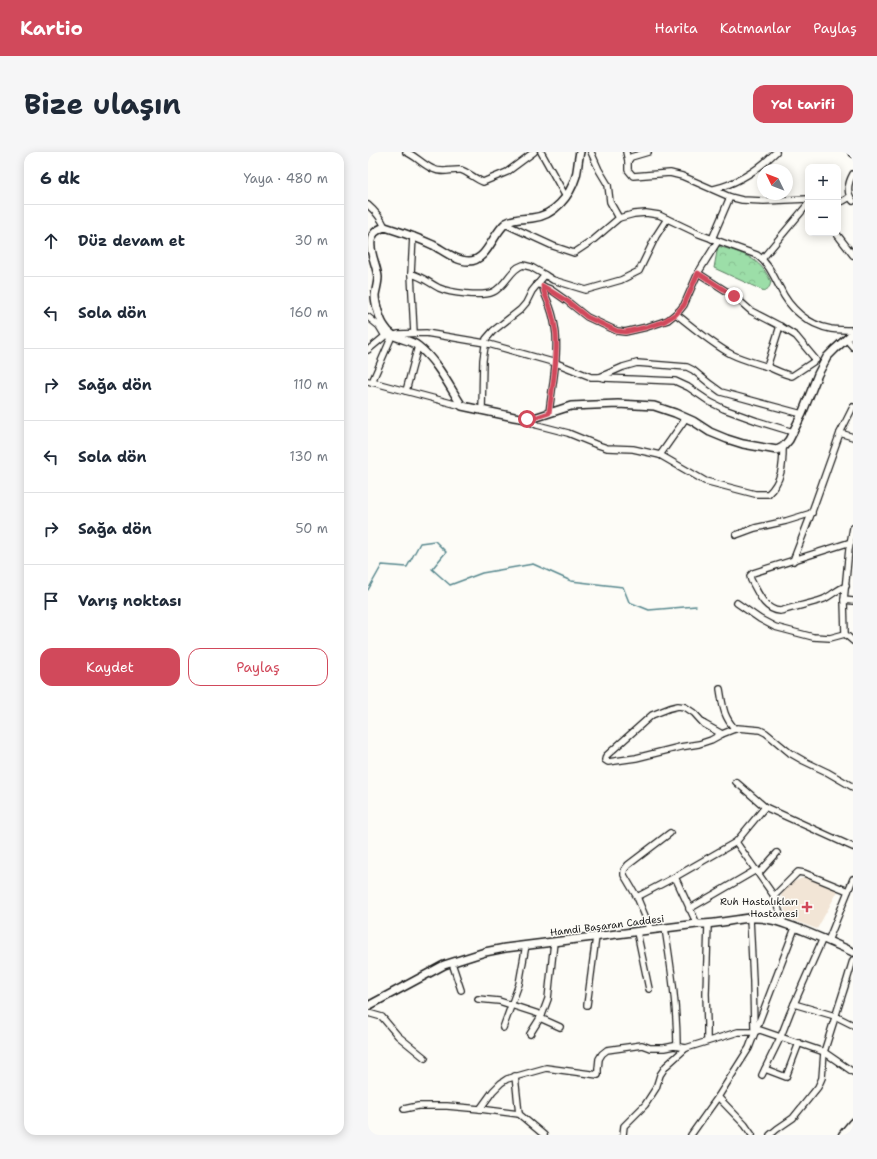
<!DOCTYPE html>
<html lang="tr">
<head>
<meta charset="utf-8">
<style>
	:root { --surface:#fff; --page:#f6f6f7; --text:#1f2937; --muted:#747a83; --line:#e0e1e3; --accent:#d1495b }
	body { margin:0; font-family:"Shantell Sans",sans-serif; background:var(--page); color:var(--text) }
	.controls { position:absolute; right:12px; top:12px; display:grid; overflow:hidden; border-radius:8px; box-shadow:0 2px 10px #0003 }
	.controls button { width:36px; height:36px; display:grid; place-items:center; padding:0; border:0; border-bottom:1px solid var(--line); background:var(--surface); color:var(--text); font:20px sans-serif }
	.compass { position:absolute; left:389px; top:12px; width:36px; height:36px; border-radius:50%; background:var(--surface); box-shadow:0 2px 10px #0003; rotate:313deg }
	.stop { position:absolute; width:12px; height:12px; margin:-9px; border:3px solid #d1495b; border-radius:50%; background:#fff }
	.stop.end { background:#d1495b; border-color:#fff; box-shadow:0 1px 4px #0008 }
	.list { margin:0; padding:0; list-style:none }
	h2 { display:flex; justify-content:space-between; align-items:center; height:52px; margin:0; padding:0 16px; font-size:17px }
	h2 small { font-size:13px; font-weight:400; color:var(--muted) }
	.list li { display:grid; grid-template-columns:26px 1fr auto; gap:12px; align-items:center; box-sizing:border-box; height:72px; padding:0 16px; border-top:1px solid var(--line) }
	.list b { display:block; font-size:15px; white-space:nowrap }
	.list em { font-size:13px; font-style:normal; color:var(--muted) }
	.actions { display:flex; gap:8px; padding:12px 16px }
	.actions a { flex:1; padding:9px 0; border:1px solid var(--accent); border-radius:12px; text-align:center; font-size:14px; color:var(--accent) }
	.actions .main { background:var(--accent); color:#fff }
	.icon { flex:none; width:22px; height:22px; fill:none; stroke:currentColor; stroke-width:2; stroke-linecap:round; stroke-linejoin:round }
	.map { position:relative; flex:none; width:485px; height:983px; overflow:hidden; border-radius:12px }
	header { display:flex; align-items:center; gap:24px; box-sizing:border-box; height:56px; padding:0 20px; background:var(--accent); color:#fff }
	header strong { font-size:19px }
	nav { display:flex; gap:22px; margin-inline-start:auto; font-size:14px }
	.intro { display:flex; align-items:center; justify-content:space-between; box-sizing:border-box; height:96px; padding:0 24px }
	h1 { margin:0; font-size:28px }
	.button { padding:10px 18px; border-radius:12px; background:var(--accent); color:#fff; font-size:14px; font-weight:700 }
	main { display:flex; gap:24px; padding:0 24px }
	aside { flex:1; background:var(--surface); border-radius:12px; box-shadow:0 2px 10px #0003 }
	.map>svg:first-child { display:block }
	.built { fill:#f2e5d6 }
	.park { fill:url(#park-crowns); stroke:#5c7d62 }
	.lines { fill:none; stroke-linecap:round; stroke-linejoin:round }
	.stream { stroke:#57878d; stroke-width:1.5 }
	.minor-casing { stroke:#1c1c1c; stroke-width:8 }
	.tertiary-casing { stroke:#1c1c1c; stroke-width:10 }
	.secondary-casing { stroke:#1c1c1c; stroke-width:11 }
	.minor { stroke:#fdfcf7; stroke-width:5.5 }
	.tertiary { stroke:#fdfcf7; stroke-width:7 }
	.secondary { stroke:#fdfcf7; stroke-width:8 }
	.route { stroke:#d1495b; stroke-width:5 }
	.poi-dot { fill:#d1495b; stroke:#fdfcf7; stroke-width:1.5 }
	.labels { text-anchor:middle; stroke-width:3; stroke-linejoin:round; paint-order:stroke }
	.poi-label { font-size:10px; fill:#1c1c1c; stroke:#fdfcf7; text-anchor:end }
	.street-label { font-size:10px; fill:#1c1c1c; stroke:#fdfcf7 }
</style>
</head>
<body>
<header>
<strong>Kartio</strong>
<nav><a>Harita</a><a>Katmanlar</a><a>Paylaş</a></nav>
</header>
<div class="intro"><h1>Bize ulaşın</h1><a class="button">Yol tarifi</a></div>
<main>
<aside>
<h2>6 dk<small>Yaya · 480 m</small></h2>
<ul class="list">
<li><svg class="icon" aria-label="ahead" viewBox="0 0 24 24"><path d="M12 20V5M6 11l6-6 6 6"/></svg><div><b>Düz devam et</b></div><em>30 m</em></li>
<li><svg class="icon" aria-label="left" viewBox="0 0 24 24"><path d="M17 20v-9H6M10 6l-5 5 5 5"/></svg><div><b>Sola dön</b></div><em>160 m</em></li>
<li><svg class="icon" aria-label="right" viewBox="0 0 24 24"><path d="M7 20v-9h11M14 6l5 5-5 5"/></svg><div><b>Sağa dön</b></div><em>110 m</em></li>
<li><svg class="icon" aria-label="left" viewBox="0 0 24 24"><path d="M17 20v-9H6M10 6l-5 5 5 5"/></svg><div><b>Sola dön</b></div><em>130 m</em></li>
<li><svg class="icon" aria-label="right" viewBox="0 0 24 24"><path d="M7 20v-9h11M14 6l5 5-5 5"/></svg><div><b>Sağa dön</b></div><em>50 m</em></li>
<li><svg class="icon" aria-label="arrive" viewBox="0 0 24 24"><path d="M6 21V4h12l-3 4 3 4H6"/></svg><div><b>Varış noktası</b></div></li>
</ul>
<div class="actions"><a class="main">Kaydet</a><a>Paylaş</a></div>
</aside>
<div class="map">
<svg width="485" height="983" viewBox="0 0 485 983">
	<defs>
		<pattern id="park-crowns" width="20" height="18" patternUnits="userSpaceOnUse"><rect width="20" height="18" fill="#9cdea8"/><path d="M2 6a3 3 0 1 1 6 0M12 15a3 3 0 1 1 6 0" fill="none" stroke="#86be90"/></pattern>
	</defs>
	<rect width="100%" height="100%" fill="#fdfcf7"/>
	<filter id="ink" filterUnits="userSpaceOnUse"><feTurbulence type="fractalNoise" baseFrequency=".025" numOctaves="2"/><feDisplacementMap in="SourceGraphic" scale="8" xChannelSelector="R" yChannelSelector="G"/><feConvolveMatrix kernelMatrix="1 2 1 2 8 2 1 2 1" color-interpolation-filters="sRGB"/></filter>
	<g filter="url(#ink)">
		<!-- built -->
		<polygon class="built" points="437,725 470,739 449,777 419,766 413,743 423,731"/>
		<!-- park -->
		<path class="park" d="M350 94C374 101 392 105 403 130 402 134 401 137 396 139L346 116Z"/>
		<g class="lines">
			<!-- stream -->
			<polyline class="stream" points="0,438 14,413 39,415 52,391 67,389 78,400 64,417 82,433 114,421 165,412 203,429 255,435 261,450 281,458 328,454"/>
			<!-- minor casing -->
			<g class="minor-casing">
				<g id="minor">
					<path d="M38 0C48 4 55 13 65 17 75 22 83 17 93 18 98 19 109 28 115 30L139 20 166 0"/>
					<polyline points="173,0 198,45"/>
					<polyline points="223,0 231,18 240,33 242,50 251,66"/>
					<polyline points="258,0 260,9"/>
					<polyline points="280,0 263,5 260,9 260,18 265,24 302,21 314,24 362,45 374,48 396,49 440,47"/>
					<polyline points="483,0 485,2"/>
					<path d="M485 22C480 31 478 41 485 49"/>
					<path d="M346 37C371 31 390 18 408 0"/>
					<polyline points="470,50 475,49 482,45"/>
					<path d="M0 53C7 59 13 66 17 75"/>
					<path d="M137 72 185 94 206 101 224 89 251 66 266 62 278 61 291 63 331 82 389 103C400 111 405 123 412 136 421 156 440 173 463 177 471 178 478 178 485 178"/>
					<polyline points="468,81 485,103"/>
					<polyline points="45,84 43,122 46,181"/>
					<polyline points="344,87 362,45"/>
					<polyline points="394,107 440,52"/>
					<path d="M43 122C54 124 61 131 71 136 82 141 114 145 125 140 138 134 142 117 155 113L163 115 177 123"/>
					<polyline points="169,132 182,137 199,149 219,165 249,179 257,180 279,175 300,168 312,158 316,153 330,121 350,89"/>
					<path d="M175 134C175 141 180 148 182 155 185 163 187 173 188 182 190 208 184 235 181 261"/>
					<path d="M308 162C326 176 343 191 363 202 375 208 388 211 400 215 408 218 415 222 424 224L448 208 428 184 412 174 383 159 366 144 330 121"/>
					<polyline points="0,165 11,174 17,184"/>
					<polyline points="478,187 485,195"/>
					<polyline points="0,198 17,184 24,184 30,182 58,181 117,191 188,211 223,225 232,225 255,215 269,211 319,215 325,218 342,232 353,240 434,262"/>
					<polyline points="399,215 412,174"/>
					<polyline points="232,225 236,226 307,229 320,235 342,250 356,257 389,269 425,280"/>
					<polyline points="0,229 94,254"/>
					<polyline points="4,230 24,184"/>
					<polyline points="38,239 50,194"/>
					<polyline points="114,258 115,208 118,187 125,179 152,158 158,151 164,139 177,123 185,128 218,138 253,128 271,119 288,84 299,67"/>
					<path d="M156 267 169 273 200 281 227 292 239 296 265 297 292 303 337 329 387 342H400C414 329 415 313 415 295"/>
					<polyline points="472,281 485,285"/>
					<polyline points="292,303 318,266"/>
					<polyline points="485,376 481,397 476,448 477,482 485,489"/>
					<polyline points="368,383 387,376 418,369 444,361"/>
					<polyline points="425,409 442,365 472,281 485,255"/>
					<path d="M478 434C470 437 464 443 456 447 442 452 426 455 412 459 396 458 390 440 383 428L382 424 385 421 483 390"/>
					<polyline points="476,448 485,449"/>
					<polyline points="369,451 392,467 407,475 445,485 462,486 477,482"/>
					<path d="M352 537C355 554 355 564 367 577"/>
					<polyline points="354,582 336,572 326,561 317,555 310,554 302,556 284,563 238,604 237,608 240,610 268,606 312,595 331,592 343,588 354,582 369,576 381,577 392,578 398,581 422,601 436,609 459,620 485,635"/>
					<polyline points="368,630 397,655 485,695"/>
					<polyline points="368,690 397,655"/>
					<polyline points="391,721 409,701"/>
					<polyline points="406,744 430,720 436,721 480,739"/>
					<polyline points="269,745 307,725"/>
					<polyline points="321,757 388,718"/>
					<polyline points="382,766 385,829 386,876"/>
					<polyline points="329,772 307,725 368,690 406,744 415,770"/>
					<path d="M297 776C303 815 309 855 309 894"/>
					<polyline points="283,778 269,745 256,723 256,718 260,713 302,681"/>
					<polyline points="269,780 281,837"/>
					<polyline points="460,789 485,727"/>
					<polyline points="84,811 93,838"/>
					<polyline points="110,847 131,849 174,863"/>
					<polyline points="426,852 467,864 485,873"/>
					<polyline points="219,853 228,785"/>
					<polyline points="0,861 14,865 30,884 57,906"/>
					<polyline points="172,866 192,875"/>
					<polyline points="135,876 151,832 158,793"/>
					<polyline points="162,882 174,863 180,847 186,790"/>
					<polyline points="339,889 339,872 338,842 340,772"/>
					<polyline points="397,917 418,925 431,891"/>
					<polyline points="394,923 413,884 422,861 455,786"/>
					<polyline points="147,924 151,962"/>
					<polyline points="350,945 377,973 384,983"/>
					<polyline points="36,957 50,954 79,954 112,957 151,962 176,983"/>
					<polyline points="112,957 125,939 133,931 139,927 178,916 230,923 230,917 231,907 234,902 239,898 274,893 282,896 296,896 306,894 318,896"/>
					<polyline points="255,983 256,974 277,953 288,936 292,923 298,914 318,896 370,880 386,880 392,878 456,900 485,920"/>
					<polyline points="323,983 350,945 381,896 427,776"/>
					<polyline points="402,983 409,977 425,966 450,935 454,926 456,900 479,828 485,808"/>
				</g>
			</g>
			<!-- tertiary casing -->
			<g class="tertiary-casing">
				<g id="tertiary">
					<path d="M212 0C210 8 210 16 208 24 202 44 186 64 164 66 155 67 146 66 138 71 125 81 119 109 101 109 88 109 76 99 65 93 50 86 33 80 17 75 10 77 4 81 3 89 1 100 9 114 10 125 10 131 8 137 7 143 7 151 12 169 17 175 25 189 39 185 50 194 69 209 81 234 94 254L146 265 159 267 166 266 203 254 250 252 286 254 307 261 325 269 342 280 359 287 375 292 409 298 415 295 421 288 434 262 450 222 459 205 467 197 485 181"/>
					<path d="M0 854 76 813 117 800 137 796 329 772C348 773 365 767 384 766 402 765 417 772 434 778 451 785 468 792 485 800"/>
				</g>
			</g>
			<!-- secondary casing -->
			<g class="secondary-casing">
				<polyline id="secondary" points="475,983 485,971"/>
			</g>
			<!-- minor -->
			<use href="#minor" class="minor"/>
			<!-- tertiary -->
			<use href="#tertiary" class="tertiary"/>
			<!-- secondary -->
			<use href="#secondary" class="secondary"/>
		</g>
	</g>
	<g class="lines" filter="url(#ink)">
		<!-- route -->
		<path class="route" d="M159 267 166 266 181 261C184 235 190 208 188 182 187 173 185 164 182 155 180 148 175 141 175 134L199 149 219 165 249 179 257 180 279 175 295 170 308 162 316 153 330 121 366 144"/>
	</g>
	<!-- markers -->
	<path class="poi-dot" d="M437 749h4v4h4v4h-4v4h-4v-4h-4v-4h4z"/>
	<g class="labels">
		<!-- poi labels -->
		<g class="poi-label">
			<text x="430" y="753">Ruh Hastalıkları<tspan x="430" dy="12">Hastanesi</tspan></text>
		</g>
		<!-- street labels -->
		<g class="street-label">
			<text transform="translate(239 773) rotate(-7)" y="4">Hamdi Başaran Caddesi</text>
		</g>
	</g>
</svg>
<div class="controls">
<button>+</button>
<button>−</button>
</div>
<svg class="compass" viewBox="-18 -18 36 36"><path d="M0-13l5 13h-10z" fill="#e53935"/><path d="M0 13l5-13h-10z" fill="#747a83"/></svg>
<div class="stop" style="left:159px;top:267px"></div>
<div class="stop end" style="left:366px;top:144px"></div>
</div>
</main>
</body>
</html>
